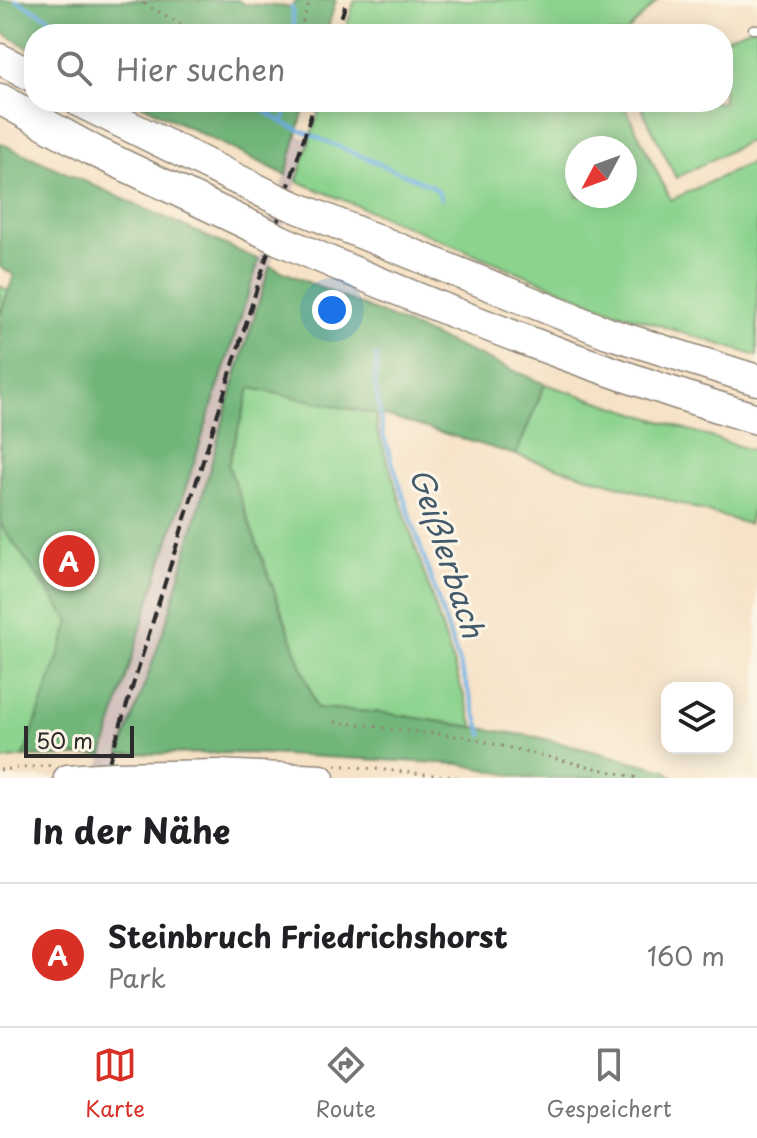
<!DOCTYPE html>
<html lang="de">
<head>
<meta charset="utf-8">
<style>
	:root { --surface:#fff; --page:#f6f6f6; --text:#202124; --muted:#757577; --line:#e0e0e0; --accent:#d93025 }
	body { margin:0; font-family:"Playpen Sans",sans-serif; background:var(--page); color:var(--text) }
	.controls { position:absolute; right:24px; bottom:24px; display:grid; overflow:hidden; border-radius:16px; box-shadow:0 4px 20px #0003 }
	.controls button { width:72px; height:72px; display:grid; place-items:center; padding:0; border:0; border-bottom:2px solid var(--line); background:var(--surface); color:var(--text); font:40px sans-serif }
	.compass { position:absolute; left:565px; top:136px; width:72px; height:72px; border-radius:50%; background:var(--surface); box-shadow:0 4px 20px #0003; rotate:229deg }
	.scale { position:absolute; left:24px; bottom:20px; width:110px; box-sizing:border-box; padding-left:8px; border:4px solid #2b2b2b; border-top:0; font-size:22px; line-height:28px; white-space:nowrap; color:#2b2b2b; -webkit-text-stroke:6px #fcf5e5; paint-order:stroke }
	.you { position:absolute; left:332px; top:310px; width:28px; height:28px; margin:-20px; border:6px solid #fff; border-radius:50%; background:#1a73e8; box-shadow:0 0 0 12px #1a73e833 }
	.badge { display:grid; place-items:center; width:52px; height:52px; border-radius:50%; background:var(--accent); color:#fff; font-size:26px; font-weight:700 }
	.pin { position:absolute; translate:-50% -50%; border:4px solid #fff; box-shadow:0 2px 8px #0006 }
	.list { margin:0; padding:0; list-style:none }
	h2 { display:flex; justify-content:space-between; align-items:center; height:104px; margin:0; padding:0 32px; font-size:34px }
	h2 small { font-size:26px; font-weight:400; color:var(--muted) }
	.list li { display:grid; grid-template-columns:52px 1fr auto; gap:24px; align-items:center; box-sizing:border-box; height:144px; padding:0 32px; border-top:2px solid var(--line) }
	.list b { display:block; font-size:30px; white-space:nowrap }
	.list p { margin:0; font-size:26px; white-space:nowrap; color:var(--muted) }
	.list em { font-size:26px; font-style:normal; color:var(--muted) }
	.icon { flex:none; width:44px; height:44px; fill:none; stroke:currentColor; stroke-width:2; stroke-linecap:round; stroke-linejoin:round }
	.map { position:relative; flex:none; width:757px; height:778px; overflow:hidden }
	.search { position:absolute; background:var(--surface); box-shadow:0 4px 20px #0003; left:24px; right:24px; top:24px; height:88px; display:flex; align-items:center; gap:20px; box-sizing:border-box; padding:0 28px; border-radius:32px; color:var(--muted); font-size:30px }
	.sheet { height:248px; background:var(--surface) }
	nav { display:flex; justify-content:space-around; align-items:center; box-sizing:border-box; height:112px; border-top:2px solid var(--line); background:var(--surface); font-size:22px; color:var(--muted) }
	nav a { display:grid; justify-items:center; gap:4px }
	nav .on { color:var(--accent) }
	.map>svg:first-child { display:block }
	.industrial { fill:#d1c0bc }
	.green { fill:#8cd38e; stroke:#5c7f5c; stroke-width:2; fill-rule:evenodd }
	.forest { fill:#71b579; stroke:#4e7052; stroke-width:2 }
	.lines { fill:none; stroke-linecap:round; stroke-linejoin:round }
	.stream { stroke:#6fb2e4; stroke-width:4 }
	.service-casing { stroke:#908678; stroke-width:11 }
	.primary-casing { stroke:#908678; stroke-width:29 }
	.motorway-casing { stroke:#908678; stroke-width:33 }
	.path { stroke:#908678; stroke-width:3; stroke-dasharray:2 6; stroke-linecap:butt }
	.service { stroke:#fff; stroke-width:8 }
	.primary { stroke:#fff; stroke-width:26 }
	.motorway { stroke:#fff; stroke-width:30 }
	.rail { stroke:#2b2b2b; stroke-width:4; stroke-dasharray:12 6; stroke-linecap:butt }
	.primary-bridge-casing { stroke:#908678; stroke-width:29; stroke-linecap:butt }
	.motorway-bridge-casing { stroke:#908678; stroke-width:33; stroke-linecap:butt }
	.primary-bridge { stroke:#fff; stroke-width:26 }
	.motorway-bridge { stroke:#fff; stroke-width:30 }
	.labels { text-anchor:middle; stroke-width:6; stroke-linejoin:round; paint-order:stroke }
	.water-label { font-size:30px; font-style:italic; fill:#435a6c; stroke:#fcf5e5 }
</style>
</head>
<body>
<div class="map">
<svg width="757" height="778" viewBox="0 0 757 778">
	<rect width="100%" height="100%" fill="#fcf5e5"/>
	<filter id="ink" filterUnits="userSpaceOnUse"><feTurbulence type="fractalNoise" baseFrequency=".0125" numOctaves="2"/><feDisplacementMap in="SourceGraphic" scale="16" xChannelSelector="R" yChannelSelector="G"/><feConvolveMatrix kernelMatrix="1 2 1 2 8 2 1 2 1" color-interpolation-filters="sRGB"/></filter>
	<filter id="wash" filterUnits="userSpaceOnUse"><feTurbulence type="fractalNoise" baseFrequency=".006" numOctaves="4" result="noise"/><feDisplacementMap in="SourceGraphic" scale="32" xChannelSelector="R" yChannelSelector="G"/><feGaussianBlur stdDeviation="1.8" result="paint"/><feColorMatrix in="noise" values="0 0 0 0 0 0 0 0 0 0 0 0 0 0 0 0 0 1.4 0 .05"/><feComposite in="paint" operator="in"/></filter>
	<g filter="url(#wash)">
		<rect width="100%" height="100%" fill="#f6e2c6"/>
		<!-- industrial -->
		<polygon class="industrial" points="297,135 310,140 235,379 168,618 113,778 96,778 147,608 223,374"/>
		<!-- green -->
		<g class="green">
			<polygon points="355,0 658,0 625,34 344,34"/>
			<polygon points="757,25 757,137 676,178 639,102 723,102 723,39"/>
			<path d="M322 102H622L671 200 757 160V356L611 310 297 181ZM577 148H625V196H577Z"/>
			<polygon points="0,286 189,394 24,757 0,760"/>
			<polygon points="545,384 757,452 757,496 748,524 516,455"/>
			<polygon points="250,387 376,414 378,432 474,727 385,713 317,708 228,465"/>
		</g>
		<!-- forest -->
		<g class="forest">
			<polygon points="0,0 238,0 243,4 292,7 296,0 336,0 326,34 34,34 34,51 0,31"/>
			<polygon points="137,102 306,102 286,175"/>
			<polygon points="0,143 259,260 147,608 103,755 24,757 70,622 0,524 0,315 14,275 0,267"/>
			<polygon points="270,266 545,384 516,455 393,418 250,388 228,465 317,708 385,713 537,737 666,770 673,778 525,778 460,764 245,753 120,754 168,618 235,379"/>
		</g>
		<g class="lines">
			<!-- stream -->
			<g class="stream">
				<polyline points="16,0 80,34"/>
				<polyline points="292,7 294,34"/>
				<polyline points="252,102 283,123 432,186 438,191 441,199"/>
				<polyline points="283,123 289,102"/>
				<polyline points="377,356 375,382 383,434 483,735"/>
			</g>
		</g>
	</g>
	<g filter="url(#ink)">
		<g class="lines">
			<!-- service casing -->
			<g class="service-casing">
				<polyline id="service" points="753,29 757,29"/>
			</g>
			<!-- primary casing -->
			<g class="primary-casing">
				<g id="primary">
					<polyline points="114,775 218,773 321,778"/>
					<polyline points="67,778 97,776"/>
				</g>
			</g>
			<!-- motorway casing -->
			<g class="motorway-casing">
				<g id="motorway">
					<polyline points="0,59 34,77"/>
					<polyline points="0,99 94,151 266,233"/>
					<polyline points="80,102 277,199"/>
					<polyline points="291,205 608,333 757,380"/>
					<path d="M280 240C435 308 594 370 757 419"/>
				</g>
			</g>
			<!-- path -->
			<g class="path">
				<polyline points="137,0 200,34"/>
				<polyline points="293,34 301,27 310,0"/>
				<polyline points="335,722 464,737 638,778"/>
				<polyline points="336,765 463,778"/>
				<polyline points="0,770 54,765"/>
			</g>
			<!-- service -->
			<use href="#service" class="service"/>
			<!-- primary -->
			<use href="#primary" class="primary"/>
			<!-- motorway -->
			<use href="#motorway" class="motorway"/>
			<!-- rail -->
			<g class="rail">
				<polyline points="336,34 347,0"/>
				<polyline points="104,778 315,102"/>
			</g>
			<!-- primary-bridge casing -->
			<g class="primary-bridge-casing">
				<polyline id="primary-bridge" points="97,776 114,775"/>
			</g>
			<!-- motorway-bridge casing -->
			<g class="motorway-bridge-casing">
				<g id="motorway-bridge">
					<polyline points="277,199 291,205"/>
					<polyline points="266,233 280,240"/>
				</g>
			</g>
			<!-- primary-bridge -->
			<use href="#primary-bridge" class="primary-bridge"/>
			<!-- motorway-bridge -->
			<use href="#motorway-bridge" class="motorway-bridge"/>
		</g>
	</g>
	<g class="labels">
		<!-- water labels -->
		<g class="water-label">
			<text transform="translate(446 553) rotate(72)" y="10">Geißlerbach</text>
		</g>
	</g>
</svg>
<div class="controls">
<button><svg class="icon" aria-label="layers" viewBox="0 0 24 24"><path d="M12 4l9 5-9 5-9-5zM3 14l9 5 9-5"/></svg></button>
</div>
<svg class="compass" viewBox="-18 -18 36 36"><path d="M0-13l5 13h-10z" fill="#e53935"/><path d="M0 13l5-13h-10z" fill="#757577"/></svg>
<div class="scale">50 m</div>
<div class="you"></div>
<div class="pin badge" style="left:69px;top:561px">A</div>
<div class="search"><svg class="icon" aria-label="search" viewBox="0 0 24 24"><circle cx="10" cy="10" r="6"/><path d="M15 15l6 6"/></svg>Hier suchen</div>
</div>
<section class="sheet">
<h2>In der Nähe<small></small></h2>
<ul class="list">
<li><span class="badge">A</span><div><b>Steinbruch Friedrichshorst</b><p>Park</p></div><em>160 m</em></li>
</ul>
</section>
<nav>
<a class="on"><svg class="icon" aria-label="map" viewBox="0 0 24 24"><path d="M3 6l6-2 6 2 6-2v14l-6 2-6-2-6 2zM9 4v14M15 6v14"/></svg>Karte</a>
<a><svg class="icon" aria-label="directions" viewBox="0 0 24 24"><path d="M12 3l9 9-9 9-9-9zM9 14v-3h6M13 9l2 2-2 2"/></svg>Route</a>
<a><svg class="icon" aria-label="saved" viewBox="0 0 24 24"><path d="M7 4h10v16l-5-4-5 4z"/></svg>Gespeichert</a>
</nav>
</body>
</html>
